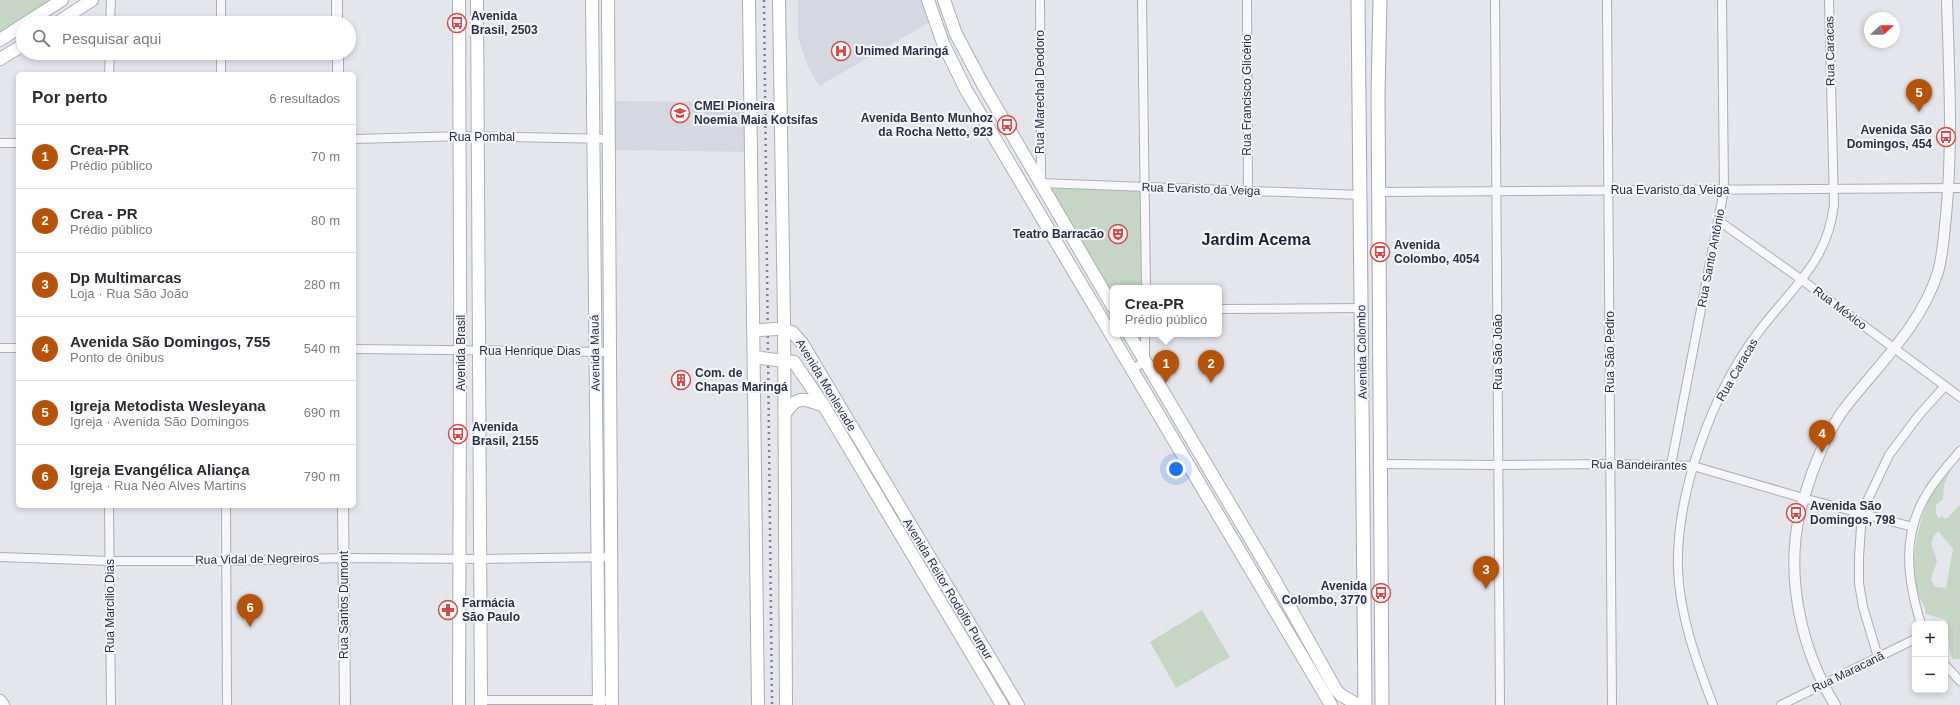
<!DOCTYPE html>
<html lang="pt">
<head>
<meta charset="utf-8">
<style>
	:root { --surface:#fff; --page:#f7f7f7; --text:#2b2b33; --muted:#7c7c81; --line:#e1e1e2; --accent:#b45309 }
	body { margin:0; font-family:Helvetica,sans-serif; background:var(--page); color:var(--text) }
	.controls { position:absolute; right:12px; bottom:12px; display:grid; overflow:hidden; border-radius:6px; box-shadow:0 2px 6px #0003 }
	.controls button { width:36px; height:36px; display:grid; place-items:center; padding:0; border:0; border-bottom:1px solid var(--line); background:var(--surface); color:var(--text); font:20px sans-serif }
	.compass { position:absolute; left:1864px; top:12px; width:36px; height:36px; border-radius:50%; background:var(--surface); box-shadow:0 2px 6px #0003; rotate:69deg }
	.you { position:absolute; left:1176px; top:469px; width:14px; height:14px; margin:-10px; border:3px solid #fff; border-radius:50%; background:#1a73e8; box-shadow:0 0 0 6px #1a73e833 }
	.badge { display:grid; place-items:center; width:26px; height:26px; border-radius:50%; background:var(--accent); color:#fff; font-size:13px; font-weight:700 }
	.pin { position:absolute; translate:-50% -33px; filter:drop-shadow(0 1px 2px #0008) }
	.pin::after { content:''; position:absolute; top:21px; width:14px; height:12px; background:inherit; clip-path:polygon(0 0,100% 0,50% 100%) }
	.popup { position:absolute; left:1110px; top:285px; width:112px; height:52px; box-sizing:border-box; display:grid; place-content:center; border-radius:6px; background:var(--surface); filter:drop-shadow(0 1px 3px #0005); font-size:13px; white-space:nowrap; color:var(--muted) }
	.popup b { font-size:15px; color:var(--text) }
	.popup::after { content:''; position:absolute; left:50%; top:100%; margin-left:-8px; border:8px solid transparent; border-top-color:var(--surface) }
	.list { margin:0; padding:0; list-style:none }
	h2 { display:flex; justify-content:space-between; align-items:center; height:52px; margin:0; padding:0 16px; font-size:17px }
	h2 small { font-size:13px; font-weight:400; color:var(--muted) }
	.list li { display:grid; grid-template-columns:26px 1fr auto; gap:12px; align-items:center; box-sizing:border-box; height:64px; padding:0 16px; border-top:1px solid var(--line) }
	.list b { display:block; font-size:15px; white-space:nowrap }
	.list p { margin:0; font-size:13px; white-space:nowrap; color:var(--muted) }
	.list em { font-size:13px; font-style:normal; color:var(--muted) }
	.icon { flex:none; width:22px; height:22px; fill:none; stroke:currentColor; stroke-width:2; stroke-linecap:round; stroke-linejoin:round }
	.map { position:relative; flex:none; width:1960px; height:705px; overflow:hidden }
	.search { position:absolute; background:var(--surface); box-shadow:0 2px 6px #0003; left:16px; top:16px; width:340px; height:44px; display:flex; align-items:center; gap:10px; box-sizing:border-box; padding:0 14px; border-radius:22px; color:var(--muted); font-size:15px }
	.panel { position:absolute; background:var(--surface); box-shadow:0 2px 6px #0003; left:16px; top:72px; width:340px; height:436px; border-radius:6px }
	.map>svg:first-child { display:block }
	.built { fill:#d6d8e1 }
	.green { fill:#c6d6c5; fill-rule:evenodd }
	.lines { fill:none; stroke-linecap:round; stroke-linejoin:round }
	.minor-casing { stroke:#acafba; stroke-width:10 }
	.tertiary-casing { stroke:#acafba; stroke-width:12 }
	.secondary-casing { stroke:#acafba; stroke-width:14 }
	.primary-casing { stroke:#a3a7b8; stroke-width:15 }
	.minor { stroke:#f7f7fa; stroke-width:8 }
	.tertiary { stroke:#f7f7fa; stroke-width:10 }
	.secondary { stroke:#fff; stroke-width:12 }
	.primary { stroke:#fff; stroke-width:13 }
	.rail { stroke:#7d8296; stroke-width:2.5; stroke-dasharray:2 4; stroke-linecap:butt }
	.secondary-bridge-casing { stroke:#acafba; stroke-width:14; stroke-linecap:butt }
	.secondary-bridge { stroke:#fff; stroke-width:12 }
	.labels { text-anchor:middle; stroke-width:4; stroke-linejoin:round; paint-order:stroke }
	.poi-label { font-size:12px; font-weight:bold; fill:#2b3045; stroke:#f4f5f9; text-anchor:start }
	.street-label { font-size:12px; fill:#2b3045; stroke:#f4f5f9 }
	.district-label { font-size:16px; font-weight:bold; fill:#1d2136; stroke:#f4f5f9 }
</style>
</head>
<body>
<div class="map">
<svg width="1960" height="705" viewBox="0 0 1960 705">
	<rect width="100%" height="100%" fill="#e4e6ec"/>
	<!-- built -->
	<g class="built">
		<polygon points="798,0 922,0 930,22 819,86 807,65 798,37"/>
		<polygon points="609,101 751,102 751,152 610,150"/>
	</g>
	<!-- green -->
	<g class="green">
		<polygon points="0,0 62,0 0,40"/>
		<polygon points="1041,183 1145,187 1145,288 1113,288 1113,307"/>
		<path d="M1951 469 1944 485 1943 499 1936 505V513L1939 519 1941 516 1946 519 1960 505V659H1953C1946 647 1951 633 1946 620L1926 614C1925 603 1920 602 1917 592 1910 564 1917 525 1929 499 1935 488 1943 478 1951 469ZM1938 531 1953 549 1946 588 1935 587 1931 579 1937 561C1934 548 1926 544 1938 531Z"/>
		<polygon points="1202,610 1230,657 1176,688 1150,642"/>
		<polygon points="599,699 599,705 481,705 503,700"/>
	</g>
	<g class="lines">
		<!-- minor casing -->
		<g class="minor-casing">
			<g id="minor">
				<polyline points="221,0 221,23"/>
				<polyline points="1040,0 1041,182"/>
				<polyline points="1142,0 1146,288"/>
				<polyline points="1247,0 1248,191"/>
				<polyline points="1495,0 1500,705"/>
				<polyline points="1607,0 1612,705"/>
				<polyline points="110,23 111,0"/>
				<polyline points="221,53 221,74"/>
				<polyline points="109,74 110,53"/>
				<polyline points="354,139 466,136 610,139"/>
				<polyline points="0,143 18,143"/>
				<polyline points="1041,183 1361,195"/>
				<polyline points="1379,192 1960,188"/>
				<polyline points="1719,221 1802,280 1960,397"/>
				<polyline points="1219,309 1361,308"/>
				<polyline points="0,348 18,348"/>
				<polyline points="354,349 610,352"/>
				<polyline points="1133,369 1145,361 1145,334"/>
				<polyline points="1381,464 1499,465 1611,464 1693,466 1803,498 1913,527"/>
				<polyline points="1671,465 1724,190 1722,0"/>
				<polyline points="109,506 111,705"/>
				<polyline points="226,506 227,705"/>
				<polyline points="0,557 109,561 226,561 344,558 480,559 610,557"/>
				<path d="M1921 624C1907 579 1901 534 1928 492 1937 477 1949 464 1960 451"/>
				<polyline points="1878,657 1863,607 1859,583 1859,557 1862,512 1889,455 1919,415 1945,386"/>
				<polyline points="1945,665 1960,681"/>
				<polyline points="481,700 612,700"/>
				<path d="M1713 705C1697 663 1679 614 1678 568 1676 493 1712 394 1757 334 1790 289 1827 264 1834 205L1829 0"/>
				<polyline points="1781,705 1915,639"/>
			</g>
		</g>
		<!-- tertiary casing -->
		<g class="tertiary-casing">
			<g id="tertiary">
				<polyline points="337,0 337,23"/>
				<polyline points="338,53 338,74"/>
				<polyline points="343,506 345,705"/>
				<path d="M1835 705C1801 650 1785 576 1800 512 1803 499 1808 486 1812 473 1821 450 1830 428 1844 409 1878 365 1921 326 1938 272 1943 254 1944 234 1946 216 1953 144 1949 72 1947 0"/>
			</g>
		</g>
		<!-- secondary casing -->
		<g class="secondary-casing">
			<g id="secondary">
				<path d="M459 0C461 235 460 470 459 705"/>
				<polyline points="477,0 481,705"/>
				<polyline points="592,0 599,705"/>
				<polyline points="608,0 612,705"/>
				<polyline points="749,0 758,705"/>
				<polyline points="779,0 784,321 786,705"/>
				<polyline points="928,0 943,43 966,90 1331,705"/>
				<polyline points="944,0 956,34 982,83 1113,307"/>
				<polyline points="26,23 62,0"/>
				<polyline points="57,23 92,0"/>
				<polyline points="0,40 23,25"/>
				<polyline points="0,59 23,45"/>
				<polyline points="778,329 792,332 802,343 1018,705"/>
				<polyline points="1129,334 1273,577 1336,690 1341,695 1358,705"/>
				<polyline points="777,360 794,362 824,406 1002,705"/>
				<path d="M785 414C797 394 805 399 824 406"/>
				<polyline points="0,701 3,705"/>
			</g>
		</g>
		<!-- primary casing -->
		<g class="primary-casing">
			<g id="primary">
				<polyline points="1358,0 1365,705"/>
				<polyline points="1380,0 1378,95 1382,705"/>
			</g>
		</g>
		<!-- minor -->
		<use href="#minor" class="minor"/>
		<!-- tertiary -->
		<use href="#tertiary" class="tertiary"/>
		<!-- secondary -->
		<use href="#secondary" class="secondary"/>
		<!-- primary -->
		<use href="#primary" class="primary"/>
		<!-- rail -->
		<polyline class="rail" points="764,0 772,705"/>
		<!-- secondary-bridge casing -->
		<g class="secondary-bridge-casing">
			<g id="secondary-bridge">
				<polyline points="760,330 776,329"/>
				<polyline points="761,358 776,360"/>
			</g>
		</g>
		<!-- secondary-bridge -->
		<use href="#secondary-bridge" class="secondary-bridge"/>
	</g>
	<!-- icons -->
	<defs>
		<g id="bus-ring" transform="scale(1)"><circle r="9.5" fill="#f4f5f9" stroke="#d14d49" stroke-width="1.5"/><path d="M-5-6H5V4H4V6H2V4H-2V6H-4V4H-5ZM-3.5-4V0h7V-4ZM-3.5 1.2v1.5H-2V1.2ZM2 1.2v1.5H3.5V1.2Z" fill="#d14d49"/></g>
		<g id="hospital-ring" transform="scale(1)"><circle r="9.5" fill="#f4f5f9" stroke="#d14d49" stroke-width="1.5"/><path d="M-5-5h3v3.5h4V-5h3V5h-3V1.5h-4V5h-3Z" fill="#d14d49"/></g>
		<g id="school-ring" transform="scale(1)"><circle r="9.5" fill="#f4f5f9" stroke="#d14d49" stroke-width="1.5"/><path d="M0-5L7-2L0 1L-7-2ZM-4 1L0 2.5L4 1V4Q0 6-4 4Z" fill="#d14d49"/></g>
		<g id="theatre-ring" transform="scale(1)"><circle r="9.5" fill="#f4f5f9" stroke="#d14d49" stroke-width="1.5"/><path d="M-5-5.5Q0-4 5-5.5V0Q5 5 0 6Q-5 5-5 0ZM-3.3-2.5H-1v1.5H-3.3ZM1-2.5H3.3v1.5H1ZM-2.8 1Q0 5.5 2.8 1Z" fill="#d14d49"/></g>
		<g id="building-ring" transform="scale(1)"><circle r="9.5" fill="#f4f5f9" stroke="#d14d49" stroke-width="1.5"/><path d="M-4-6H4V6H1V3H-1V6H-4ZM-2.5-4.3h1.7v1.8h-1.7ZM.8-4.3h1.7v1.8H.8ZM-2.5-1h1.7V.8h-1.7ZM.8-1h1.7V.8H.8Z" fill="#d14d49"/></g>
		<g id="pharmacy-ring" transform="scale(1)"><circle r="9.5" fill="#f4f5f9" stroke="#d14d49" stroke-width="1.5"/><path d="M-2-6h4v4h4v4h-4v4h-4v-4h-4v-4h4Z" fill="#d14d49"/></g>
	</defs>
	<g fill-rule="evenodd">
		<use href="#bus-ring" x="457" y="23"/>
		<use href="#hospital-ring" x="841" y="51"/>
		<use href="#school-ring" x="680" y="113"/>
		<use href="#bus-ring" x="1007" y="125"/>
		<use href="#bus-ring" x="1946" y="137"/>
		<use href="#theatre-ring" x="1118" y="234"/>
		<use href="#bus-ring" x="1380" y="252"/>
		<use href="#building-ring" x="681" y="380"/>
		<use href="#bus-ring" x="458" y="434"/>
		<use href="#bus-ring" x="1796" y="513"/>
		<use href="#bus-ring" x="1381" y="593"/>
		<use href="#pharmacy-ring" x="448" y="610"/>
	</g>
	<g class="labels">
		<!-- poi labels -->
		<g class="poi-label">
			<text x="471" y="20">Avenida<tspan x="471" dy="14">Brasil, 2503</tspan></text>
			<text x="855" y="55">Unimed Maringá</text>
			<text x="694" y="110">CMEI Pioneira<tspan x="694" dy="14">Noemia Maia Kotsifas</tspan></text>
			<text x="993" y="122" text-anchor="end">Avenida Bento Munhoz<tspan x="993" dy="14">da Rocha Netto, 923</tspan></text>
			<text x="1932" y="134" text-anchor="end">Avenida São<tspan x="1932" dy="14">Domingos, 454</tspan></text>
			<text x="1104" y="238" text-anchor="end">Teatro Barracão</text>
			<text x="1394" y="249">Avenida<tspan x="1394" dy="14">Colombo, 4054</tspan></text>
			<text x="695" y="377">Com. de<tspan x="695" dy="14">Chapas Maringá</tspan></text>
			<text x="472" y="431">Avenida<tspan x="472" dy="14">Brasil, 2155</tspan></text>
			<text x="1810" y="510">Avenida São<tspan x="1810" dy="14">Domingos, 798</tspan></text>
			<text x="1367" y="590" text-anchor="end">Avenida<tspan x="1367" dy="14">Colombo, 3770</tspan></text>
			<text x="462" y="607">Farmácia<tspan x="462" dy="14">São Paulo</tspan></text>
		</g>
		<!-- street labels -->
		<g class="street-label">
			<text transform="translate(1830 51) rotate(-91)" y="4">Rua Caracas</text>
			<text transform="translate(1040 92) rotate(-90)" y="4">Rua Marechal Deodoro</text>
			<text transform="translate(1247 95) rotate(-90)" y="4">Rua Francisco Glicério</text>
			<text x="482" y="141">Rua Pombal</text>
			<text transform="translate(1201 189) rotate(2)" y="4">Rua Evaristo da Veiga</text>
			<text x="1670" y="194">Rua Evaristo da Veiga</text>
			<text transform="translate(1711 258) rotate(-79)" y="4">Rua Santo Antônio</text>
			<text transform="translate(1840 308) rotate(37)" y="4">Rua México</text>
			<text x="530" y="355">Rua Henrique Dias</text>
			<text transform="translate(1362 352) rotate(-91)" y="4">Avenida Colombo</text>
			<text transform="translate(1498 352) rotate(-90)" y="4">Rua São João</text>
			<text transform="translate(1610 352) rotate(-90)" y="4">Rua São Pedro</text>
			<text transform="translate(461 353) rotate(-90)" y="4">Avenida Brasil</text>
			<text transform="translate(595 353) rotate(-91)" y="4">Avenida Mauá</text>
			<text transform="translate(1737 370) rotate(-60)" y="4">Rua Caracas</text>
			<text transform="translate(826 385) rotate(59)" y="4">Avenida Monlevade</text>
			<text transform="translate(1639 465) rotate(1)" y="4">Rua Bandeirantes</text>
			<text transform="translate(257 559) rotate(-1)" y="4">Rua Vidal de Negreiros</text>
			<text transform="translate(948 589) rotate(59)" y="4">Avenida Reitor Rodolfo Purpur</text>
			<text transform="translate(344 605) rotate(-90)" y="4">Rua Santos Dumont</text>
			<text transform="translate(110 606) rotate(-90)" y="4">Rua Marcilio Dias</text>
			<text transform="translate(1848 672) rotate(-26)" y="4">Rua Maracanã</text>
		</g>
		<!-- district labels -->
		<g class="district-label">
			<text x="1256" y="245">Jardim Acema</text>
		</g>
	</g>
</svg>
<div class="controls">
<button>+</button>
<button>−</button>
</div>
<svg class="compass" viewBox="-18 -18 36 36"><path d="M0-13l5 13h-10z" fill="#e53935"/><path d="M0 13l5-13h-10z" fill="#7c7c81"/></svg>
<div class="you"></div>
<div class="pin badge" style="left:1166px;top:383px">1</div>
<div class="popup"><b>Crea-PR</b>Prédio público</div>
<div class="pin badge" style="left:1211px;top:383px">2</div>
<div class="pin badge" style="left:1486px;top:589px">3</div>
<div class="pin badge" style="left:1822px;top:453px">4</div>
<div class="pin badge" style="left:1919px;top:112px">5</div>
<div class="pin badge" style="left:250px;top:627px">6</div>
<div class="search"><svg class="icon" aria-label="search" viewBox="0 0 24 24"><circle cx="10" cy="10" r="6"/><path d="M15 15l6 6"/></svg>Pesquisar aqui</div>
<section class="panel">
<h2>Por perto<small>6 resultados</small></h2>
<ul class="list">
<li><span class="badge">1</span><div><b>Crea-PR</b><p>Prédio público</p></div><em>70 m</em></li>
<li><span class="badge">2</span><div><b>Crea - PR</b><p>Prédio público</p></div><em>80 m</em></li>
<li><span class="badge">3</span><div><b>Dp Multimarcas</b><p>Loja · Rua São João</p></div><em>280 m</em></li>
<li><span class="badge">4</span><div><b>Avenida São Domingos, 755</b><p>Ponto de ônibus</p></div><em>540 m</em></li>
<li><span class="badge">5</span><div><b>Igreja Metodista Wesleyana</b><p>Igreja · Avenida São Domingos</p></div><em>690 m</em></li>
<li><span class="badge">6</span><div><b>Igreja Evangélica Aliança</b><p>Igreja · Rua Néo Alves Martins</p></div><em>790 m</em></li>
</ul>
</section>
</div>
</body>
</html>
